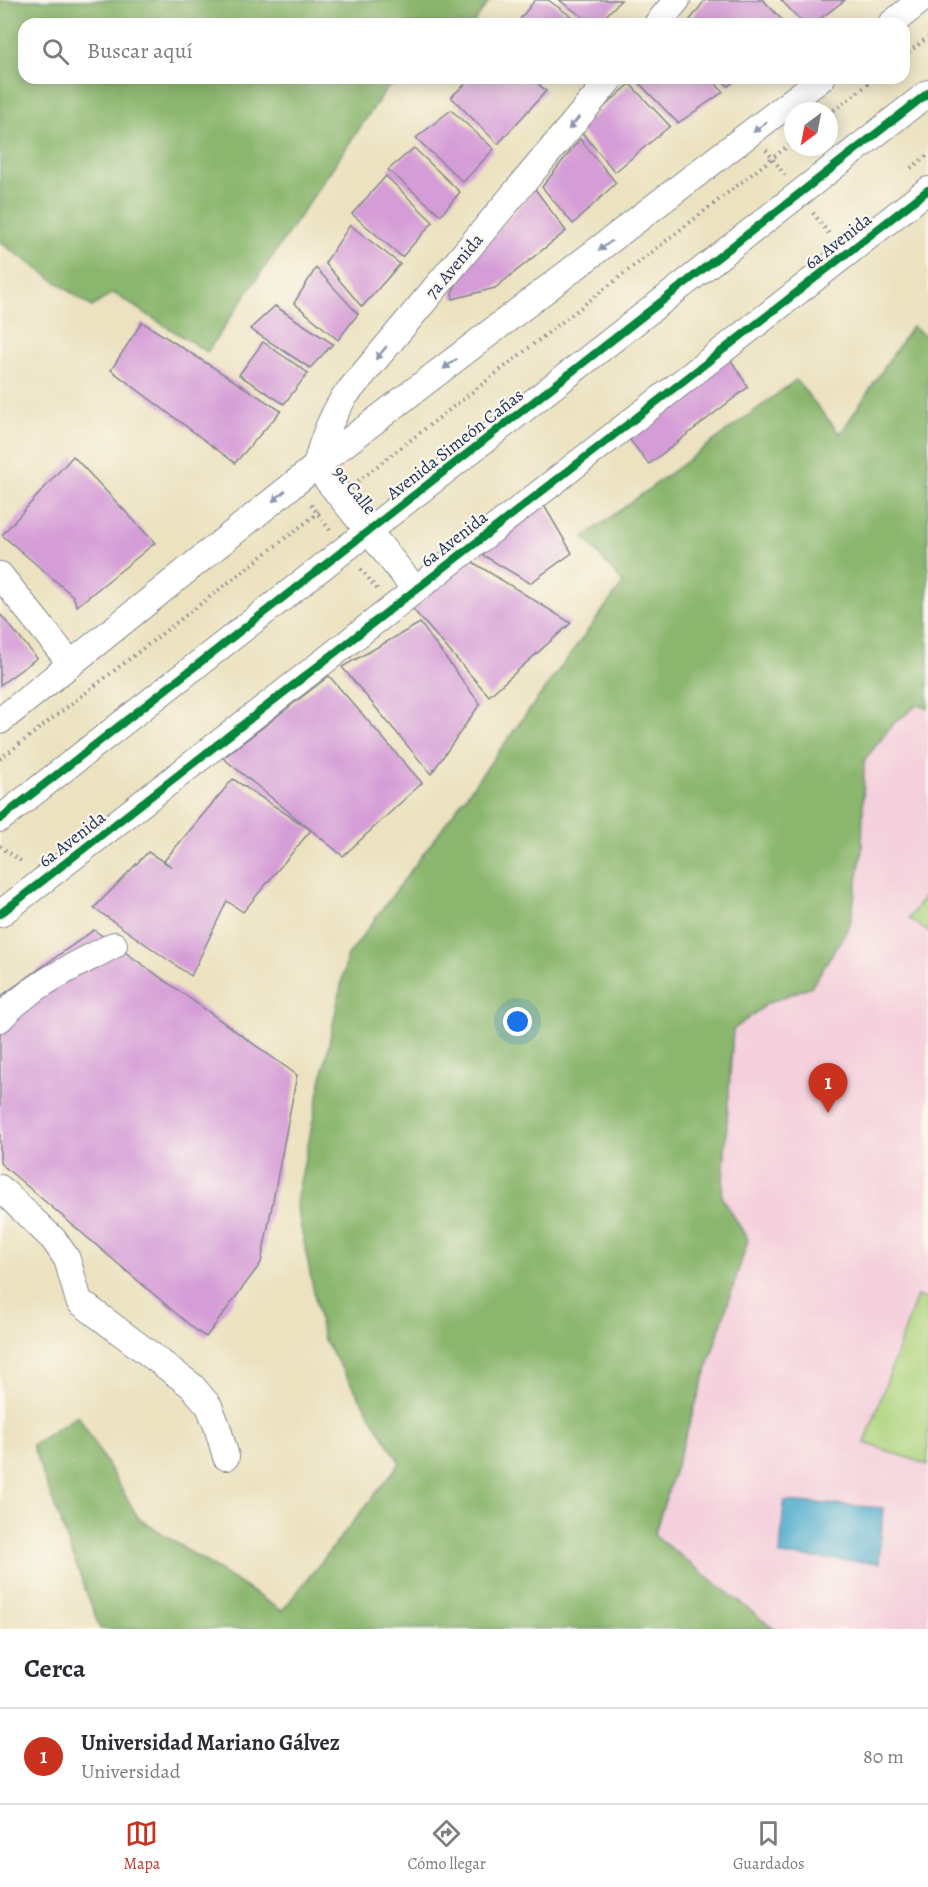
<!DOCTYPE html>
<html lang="es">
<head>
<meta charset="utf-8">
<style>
	:root { --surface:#fff; --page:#f7f7f7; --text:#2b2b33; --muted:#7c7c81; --line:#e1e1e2; --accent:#c8321e }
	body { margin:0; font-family:Alegreya,serif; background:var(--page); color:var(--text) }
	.compass { position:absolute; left:784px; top:102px; width:54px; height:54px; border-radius:50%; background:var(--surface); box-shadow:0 3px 15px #0003; rotate:212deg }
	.you { position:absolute; left:518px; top:1022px; width:21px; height:21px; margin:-15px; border:4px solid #fff; border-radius:50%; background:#1a73e8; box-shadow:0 0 0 9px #1a73e833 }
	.badge { display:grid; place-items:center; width:39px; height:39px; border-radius:50%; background:var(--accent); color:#fff; font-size:20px; font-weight:700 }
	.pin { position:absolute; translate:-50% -50px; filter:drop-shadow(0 2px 3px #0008) }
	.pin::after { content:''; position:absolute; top:32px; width:21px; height:18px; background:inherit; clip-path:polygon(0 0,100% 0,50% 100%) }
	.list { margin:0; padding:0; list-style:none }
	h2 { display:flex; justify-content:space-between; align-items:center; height:78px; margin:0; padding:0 24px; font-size:26px }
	h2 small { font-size:20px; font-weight:400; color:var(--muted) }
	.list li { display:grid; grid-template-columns:39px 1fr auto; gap:18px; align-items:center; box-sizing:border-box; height:96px; padding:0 24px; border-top:2px solid var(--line) }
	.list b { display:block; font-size:22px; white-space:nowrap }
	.list p { margin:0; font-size:20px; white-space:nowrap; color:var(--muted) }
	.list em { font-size:20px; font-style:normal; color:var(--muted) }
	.icon { flex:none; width:33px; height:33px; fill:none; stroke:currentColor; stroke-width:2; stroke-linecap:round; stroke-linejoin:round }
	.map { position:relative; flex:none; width:928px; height:1629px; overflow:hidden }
	.search { position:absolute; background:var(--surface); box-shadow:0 3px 15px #0003; left:18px; right:18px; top:18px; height:66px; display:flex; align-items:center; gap:15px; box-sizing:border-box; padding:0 21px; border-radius:18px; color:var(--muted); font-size:22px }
	.sheet { height:174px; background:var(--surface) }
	nav { display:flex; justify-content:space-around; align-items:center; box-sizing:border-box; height:84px; border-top:2px solid var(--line); background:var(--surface); font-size:16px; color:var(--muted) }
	nav a { display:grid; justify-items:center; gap:3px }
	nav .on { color:var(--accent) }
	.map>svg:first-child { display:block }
	.built { fill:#f4cfdc }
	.green { fill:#aed47e; stroke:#64826e; stroke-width:1.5 }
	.forest { fill:#8ab66d; stroke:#527266; stroke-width:1.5 }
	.water { fill:#4eabcc; stroke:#346d95; stroke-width:1.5 }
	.building { fill:#d59dd7 }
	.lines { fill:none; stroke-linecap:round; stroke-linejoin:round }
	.minor-casing { stroke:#84888f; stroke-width:28 }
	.path { stroke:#84888f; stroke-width:4; stroke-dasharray:1.5 4.5; stroke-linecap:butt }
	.minor { stroke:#fff; stroke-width:26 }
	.cycleway-casing { stroke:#fbf7ec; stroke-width:11 }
	.cycleway { stroke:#00873e; stroke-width:8 }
	.oneway { fill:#8d97ae }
	.labels { text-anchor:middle; stroke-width:4.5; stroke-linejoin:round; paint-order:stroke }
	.street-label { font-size:18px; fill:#1b2f5e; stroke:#fbf7ec }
</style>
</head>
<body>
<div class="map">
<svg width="928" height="1629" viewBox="0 0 928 1629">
	<rect width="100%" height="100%" fill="#fbf7ec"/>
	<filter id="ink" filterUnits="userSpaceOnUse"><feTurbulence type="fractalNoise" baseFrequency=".0167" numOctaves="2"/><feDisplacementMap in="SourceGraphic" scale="12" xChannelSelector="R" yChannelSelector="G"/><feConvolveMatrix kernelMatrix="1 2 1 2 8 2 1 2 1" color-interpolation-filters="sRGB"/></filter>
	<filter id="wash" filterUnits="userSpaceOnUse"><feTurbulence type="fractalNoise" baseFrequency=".008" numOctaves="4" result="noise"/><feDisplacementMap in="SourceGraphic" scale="24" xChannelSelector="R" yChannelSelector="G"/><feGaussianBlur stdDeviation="1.35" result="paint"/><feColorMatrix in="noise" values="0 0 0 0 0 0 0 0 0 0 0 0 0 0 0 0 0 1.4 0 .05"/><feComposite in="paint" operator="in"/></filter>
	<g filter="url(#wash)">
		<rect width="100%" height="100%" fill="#ece2c0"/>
		<!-- built -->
		<polygon class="built" points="919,704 928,709 928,1629 774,1629 654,1536 748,1240 722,1197 733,1030 768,1003 812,986 850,925 862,851 864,761 893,724"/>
		<!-- green -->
		<g class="green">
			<polygon points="928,892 928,932 909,918"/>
			<polygon points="917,1296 928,1300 928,1465 865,1443"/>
		</g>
		<!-- forest -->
		<g class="forest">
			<polygon points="0,0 490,0 473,24 24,24 24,78 412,78 387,88 207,352 113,293 92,307 0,242"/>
			<polygon points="912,326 928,338 928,709 919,704 893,724 864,761 862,851 850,925 812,986 768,1003 733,1030 722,1197 748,1240 654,1535 774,1629 100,1629 32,1445 78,1415 139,1519 282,1611 400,1463 323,1338 296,1202 347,957 623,583 584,537 796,380 840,434"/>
		</g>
		<!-- water -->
		<polygon class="water" points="784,1501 883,1508 879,1563 780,1555"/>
		<g id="blocks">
			<!-- building -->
			<g class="building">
				<polygon points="535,0 548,0 582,24 516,24"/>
				<polygon points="559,0 621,0 598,24 593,24"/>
				<polygon points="705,0 763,0 786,24 687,24"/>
				<polygon points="781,0 845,0 813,24 804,24"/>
				<polygon points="472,78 532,78 546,91 498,144 451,97"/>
				<polygon points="639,78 711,78 723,92 678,123 637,81"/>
				<polygon points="720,78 739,78 728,86"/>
				<polygon points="630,84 670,126 615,172 579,129"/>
				<polygon points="451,110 494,149 463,182 416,138"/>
				<polygon points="580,139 616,183 573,224 542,187"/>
				<polygon points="414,148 460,192 441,215 388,170"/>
				<polygon points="386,176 433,222 402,257 352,214"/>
				<polygon points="535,189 566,231 495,288 453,299 452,293 463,269"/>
				<polygon points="350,225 400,264 362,307 325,263"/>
				<polygon points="316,268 358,314 338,340 294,303"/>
				<polygon points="275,306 333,344 310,368 250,329"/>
				<polygon points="142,322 281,411 235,463 111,370"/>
				<polygon points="263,342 308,373 284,404 239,375"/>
				<polygon points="727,354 748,387 649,464 626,435"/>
				<polygon points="73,456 155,543 77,606 73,596 2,535"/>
				<polygon points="542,502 572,553 530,583 476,551"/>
				<polygon points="466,558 571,623 489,696 411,607"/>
				<polygon points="0,614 37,658 0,685"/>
				<polygon points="420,623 480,704 431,774 342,667"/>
				<polygon points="329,676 422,783 343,856 311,830 243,912 227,901 191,976 94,908 148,852 172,867 164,861 233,779 311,830 223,758"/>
				<polygon points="94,930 297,1075 261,1263 206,1337 198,1332 0,1163 0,997"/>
			</g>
		</g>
	</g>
	<g filter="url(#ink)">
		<use href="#blocks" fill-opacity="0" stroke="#84888f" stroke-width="1.5"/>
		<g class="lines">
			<!-- minor casing -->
			<g class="minor-casing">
				<g id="minor">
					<polyline points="657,24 677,0"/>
					<polyline points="891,24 921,0"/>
					<polyline points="0,575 71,664"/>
					<path d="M415 589 316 466C322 440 330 419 344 397L611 78"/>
					<polyline points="0,721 316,466 822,78"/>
					<polyline points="0,819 928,93"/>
					<polyline points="0,914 928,190"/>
					<path d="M0 1019C30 985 75 966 114 945"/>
					<polyline points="0,1188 54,1240 67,1259 79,1301 192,1386 209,1406 217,1426 226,1457"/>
				</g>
			</g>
			<!-- path -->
			<g class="path">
				<polyline points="904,56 928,37"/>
				<polyline points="829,114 876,78"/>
				<polyline points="766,150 785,175"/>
				<polyline points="911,168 928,155"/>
				<polyline points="813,213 830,235"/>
				<polyline points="358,481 793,142"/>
				<polyline points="311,505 330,530"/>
				<polyline points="361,569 377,589"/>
				<polyline points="0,759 322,510"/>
				<polyline points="0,846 22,862"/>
			</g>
			<!-- minor -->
			<use href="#minor" class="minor"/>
			<!-- cycleway casing -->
			<g class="cycleway-casing">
				<g id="cycleway">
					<polyline points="0,819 928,93"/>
					<polyline points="0,914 928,190"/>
				</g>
			</g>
			<!-- cycleway -->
			<use href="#cycleway" class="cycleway"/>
		</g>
		<!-- one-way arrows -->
		<defs><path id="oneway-solid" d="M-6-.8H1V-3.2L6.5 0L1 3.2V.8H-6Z" transform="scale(1.5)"/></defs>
		<g class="oneway">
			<use href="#oneway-solid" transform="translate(574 123) rotate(130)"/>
			<use href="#oneway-solid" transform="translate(760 127) rotate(142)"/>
			<use href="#oneway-solid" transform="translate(605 246) rotate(143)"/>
			<use href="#oneway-solid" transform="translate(381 353) rotate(130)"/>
			<use href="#oneway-solid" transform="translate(450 364) rotate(143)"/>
			<use href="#oneway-solid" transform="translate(279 496) rotate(141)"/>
		</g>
	</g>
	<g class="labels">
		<!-- street labels -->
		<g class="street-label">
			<text transform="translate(838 241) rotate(-38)" y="6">6a Avenida</text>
			<text transform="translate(454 266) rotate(-50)" y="6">7a Avenida</text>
			<text transform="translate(455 444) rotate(-38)" y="6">Avenida Simeón Cañas</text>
			<text transform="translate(355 490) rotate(51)" y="6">9a Calle</text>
			<text transform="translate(454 539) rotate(-38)" y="6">6a Avenida</text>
			<text transform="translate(72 839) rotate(-38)" y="6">6a Avenida</text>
		</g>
	</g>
</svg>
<svg class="compass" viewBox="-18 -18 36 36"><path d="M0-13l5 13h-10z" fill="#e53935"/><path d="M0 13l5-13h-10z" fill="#7c7c81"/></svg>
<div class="you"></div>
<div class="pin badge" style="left:828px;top:1113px">1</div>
<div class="search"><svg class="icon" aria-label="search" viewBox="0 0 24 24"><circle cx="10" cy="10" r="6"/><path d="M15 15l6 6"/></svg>Buscar aquí</div>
</div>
<section class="sheet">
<h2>Cerca<small></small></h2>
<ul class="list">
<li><span class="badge">1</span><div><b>Universidad Mariano Gálvez</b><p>Universidad</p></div><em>80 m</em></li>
</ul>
</section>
<nav>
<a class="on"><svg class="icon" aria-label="map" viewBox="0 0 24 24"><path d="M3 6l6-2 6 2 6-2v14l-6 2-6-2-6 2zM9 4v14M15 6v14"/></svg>Mapa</a>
<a><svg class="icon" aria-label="directions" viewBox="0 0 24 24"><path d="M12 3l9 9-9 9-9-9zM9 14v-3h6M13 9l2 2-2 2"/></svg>Cómo llegar</a>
<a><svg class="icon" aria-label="saved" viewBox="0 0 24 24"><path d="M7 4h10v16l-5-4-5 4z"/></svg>Guardados</a>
</nav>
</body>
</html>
